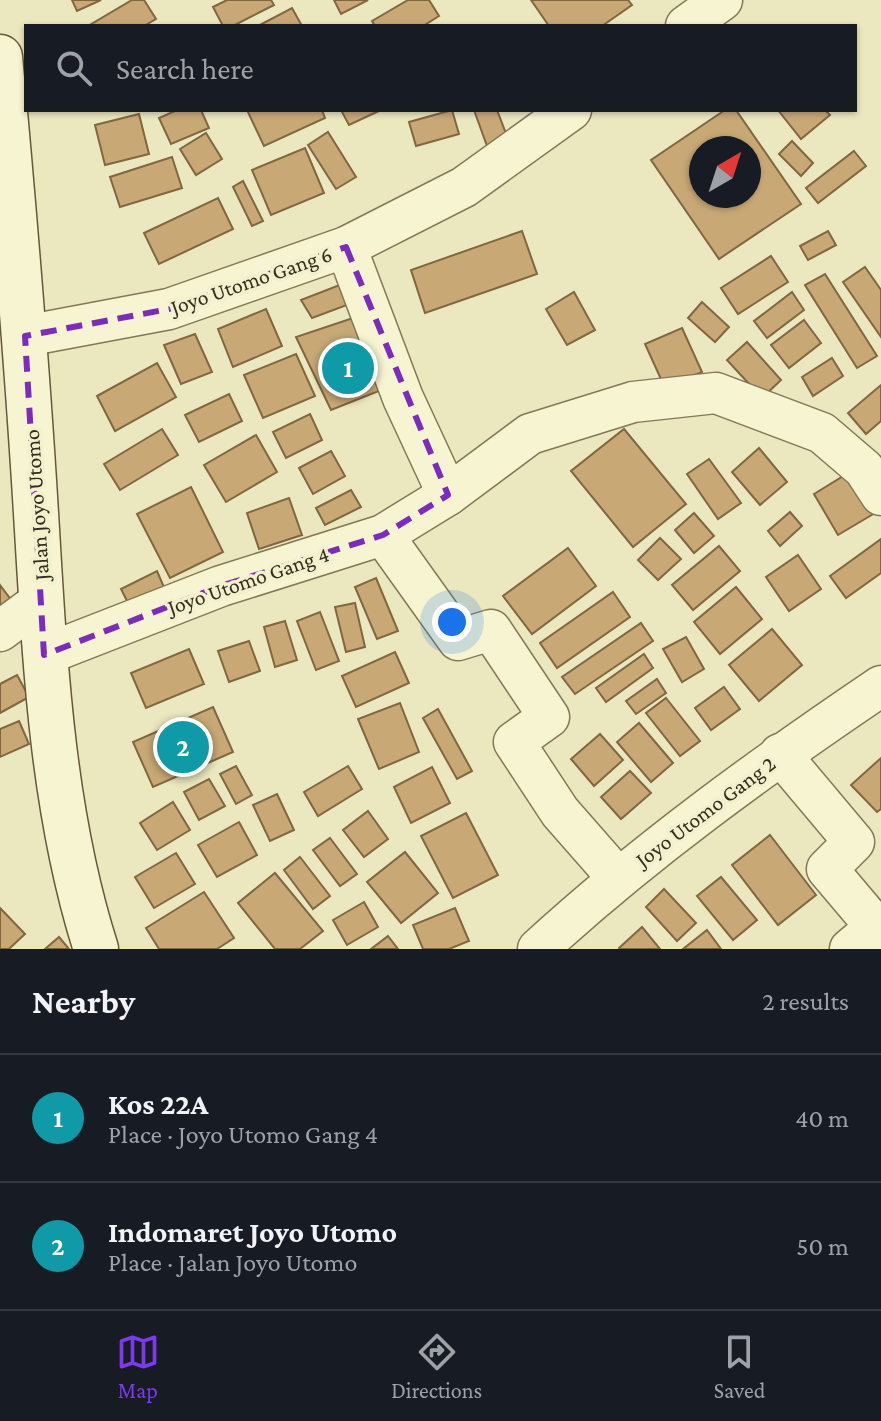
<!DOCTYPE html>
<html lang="en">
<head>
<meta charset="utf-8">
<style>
	:root { --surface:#171b24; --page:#242831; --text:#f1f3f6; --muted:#9ea1a6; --line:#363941; --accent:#7c3aed }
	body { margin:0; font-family:"Crimson Pro",serif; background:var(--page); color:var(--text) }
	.compass { position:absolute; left:689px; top:136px; width:72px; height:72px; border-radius:50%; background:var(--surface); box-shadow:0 2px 6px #0004; rotate:39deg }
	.you { position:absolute; left:452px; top:622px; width:28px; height:28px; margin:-20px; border:6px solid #fff; border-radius:50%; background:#1a73e8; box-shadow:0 0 0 12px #1a73e833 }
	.badge { display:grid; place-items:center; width:52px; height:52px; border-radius:50%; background:var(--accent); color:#fff; font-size:26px; font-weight:700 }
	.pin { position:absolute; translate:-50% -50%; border:4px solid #fff; box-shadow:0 2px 8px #0006 }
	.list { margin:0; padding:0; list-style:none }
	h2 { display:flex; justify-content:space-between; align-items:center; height:104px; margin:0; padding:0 32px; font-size:34px }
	h2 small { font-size:26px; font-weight:400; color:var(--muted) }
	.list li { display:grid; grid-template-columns:52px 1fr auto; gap:24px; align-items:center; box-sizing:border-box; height:128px; padding:0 32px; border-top:2px solid var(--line) }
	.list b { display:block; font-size:30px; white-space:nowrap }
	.list p { margin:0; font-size:26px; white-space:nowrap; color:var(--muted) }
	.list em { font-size:26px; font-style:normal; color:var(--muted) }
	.icon { flex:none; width:44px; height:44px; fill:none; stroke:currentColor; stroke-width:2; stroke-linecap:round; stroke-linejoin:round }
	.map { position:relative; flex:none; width:881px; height:949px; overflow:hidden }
	.search { position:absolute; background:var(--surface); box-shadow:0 2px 6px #0004; left:24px; right:24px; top:24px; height:88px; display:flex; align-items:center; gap:20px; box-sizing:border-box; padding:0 28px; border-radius:0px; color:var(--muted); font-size:30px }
	.sheet { height:360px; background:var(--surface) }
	nav { display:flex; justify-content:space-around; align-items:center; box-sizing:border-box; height:112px; border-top:2px solid var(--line); background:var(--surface); font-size:22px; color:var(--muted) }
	nav a { display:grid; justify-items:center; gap:4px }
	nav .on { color:var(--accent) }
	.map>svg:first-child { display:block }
	.building { fill:#c8a976; stroke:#81673f; stroke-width:2; fill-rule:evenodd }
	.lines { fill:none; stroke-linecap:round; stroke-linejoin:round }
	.street-casing { stroke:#837858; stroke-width:43 }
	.secondary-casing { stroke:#64593b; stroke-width:47 }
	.street { stroke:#f7f4d1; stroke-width:40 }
	.secondary { stroke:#f7f4d1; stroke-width:44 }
	.marked { fill:none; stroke:#7b2cbf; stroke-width:6; stroke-dasharray:16 10; stroke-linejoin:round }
	.labels { text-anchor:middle; stroke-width:7; stroke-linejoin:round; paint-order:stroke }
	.street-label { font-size:22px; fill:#332c1c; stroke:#f3f0cd }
</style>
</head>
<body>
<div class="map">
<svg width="881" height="949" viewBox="0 0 881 949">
	<rect width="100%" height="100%" fill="#ebe7be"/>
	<!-- building -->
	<g class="building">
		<polygon points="72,0 101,0 77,11"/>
		<polygon points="132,0 144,0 156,19 144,26 88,26"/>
		<polygon points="227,0 271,0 274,5 233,26 223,26 213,7"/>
		<polygon points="334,0 368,0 341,14"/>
		<polygon points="408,0 429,0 439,16 423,26 375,26 372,21"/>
		<polygon points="531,0 628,0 632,5 602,26 549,26"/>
		<polygon points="292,8 302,26 258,26"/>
		<polygon points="177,110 201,110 209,128 171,144 159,118"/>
		<polygon points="247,110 322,110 325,118 264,146"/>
		<polygon points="341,110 381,110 349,125"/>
		<polygon points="452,110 459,134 416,146 409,122"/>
		<polygon points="474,110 497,110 508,139 487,146"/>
		<path d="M725 110H736L801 204 719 259 651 160ZM701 148H749V196H701Z"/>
		<polygon points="778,110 825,110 830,115 801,139"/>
		<polygon points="139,114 149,154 105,165 95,125"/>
		<polygon points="328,132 356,177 336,189 308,145"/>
		<polygon points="206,133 222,159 196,175 180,149"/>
		<polygon points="792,141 813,163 801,176 779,154"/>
		<polygon points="305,148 324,193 271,215 252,170"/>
		<polygon points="854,151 866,166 818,203 806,188"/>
		<polygon points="172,157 182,188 120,207 110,177"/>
		<polygon points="243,181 263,221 252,226 233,187"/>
		<polygon points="218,198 233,229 159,264 144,233"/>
		<polygon points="522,231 537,274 425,313 411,270"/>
		<polygon points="828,231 836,245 808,260 800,246"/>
		<polygon points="771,256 788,282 738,314 721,288"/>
		<polygon points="865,267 881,290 881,337 843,282"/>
		<polygon points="825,274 877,356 857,368 805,285"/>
		<polygon points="355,279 363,299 312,318 301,300"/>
		<polygon points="574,292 595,330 567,345 546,309"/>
		<polygon points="792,292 804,310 767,338 754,321"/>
		<polygon points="702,302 729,327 715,342 688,318"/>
		<polygon points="266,309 282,346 233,367 218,329"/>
		<polygon points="362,315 394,385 331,410 296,337"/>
		<polygon points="804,320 821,343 789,368 771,345"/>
		<polygon points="682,328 702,372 665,388 645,344"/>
		<polygon points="195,334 212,372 181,384 164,345"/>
		<polygon points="747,342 781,380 762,398 727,360"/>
		<polygon points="296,354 315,396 263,418 244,375"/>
		<polygon points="832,358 843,376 813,396 802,377"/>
		<polygon points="157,363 176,397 115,431 97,396"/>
		<polygon points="881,385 881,421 866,434 848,413"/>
		<polygon points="229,394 242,421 199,442 185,415"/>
		<polygon points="310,414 322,440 286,458 273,432"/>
		<polygon points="162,429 178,455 120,490 104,464"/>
		<polygon points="624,429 686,504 633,547 571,471"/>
		<polygon points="256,435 277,472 226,502 204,465"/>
		<polygon points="759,448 787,482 760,505 732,472"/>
		<polygon points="331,451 345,476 313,494 299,468"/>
		<polygon points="709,459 741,503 718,519 687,474"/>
		<polygon points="850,472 875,513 838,535 814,494"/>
		<polygon points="191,487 223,552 170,578 137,514"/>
		<polygon points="351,490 361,507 325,525 316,508"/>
		<polygon points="289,498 302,535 259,549 247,513"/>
		<polygon points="790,512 802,526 780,546 768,531"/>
		<polygon points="694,513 714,536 694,553 675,530"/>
		<polygon points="660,538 681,559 658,580 638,560"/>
		<polygon points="881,539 881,573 846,598 830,576"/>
		<polygon points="719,546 740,571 693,610 672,585"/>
		<polygon points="568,548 596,586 532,634 503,596"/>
		<polygon points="798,555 821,589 789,611 766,577"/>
		<polygon points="157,571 166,592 131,609 121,589"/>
		<polygon points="376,578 398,631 377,639 355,587"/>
		<polygon points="0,585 18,609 0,622"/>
		<polygon points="736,587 762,619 720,654 694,622"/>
		<polygon points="613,592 630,617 557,668 540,643"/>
		<polygon points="355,603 365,647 346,652 335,607"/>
		<polygon points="320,612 339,661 316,670 297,621"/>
		<polygon points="285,621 297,660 275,667 264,627"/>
		<polygon points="641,623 653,641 575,694 562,677"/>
		<polygon points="772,629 802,665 759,701 729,665"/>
		<polygon points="686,637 704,669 682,682 663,649"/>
		<polygon points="249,641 260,671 229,682 218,651"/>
		<polygon points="189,649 204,684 146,708 131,673"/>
		<polygon points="395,652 409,683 356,707 342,676"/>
		<polygon points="644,654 653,668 606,702 596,688"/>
		<polygon points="17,675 29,697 0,713 0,684"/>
		<polygon points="657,679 666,693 636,714 626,701"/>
		<polygon points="724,687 740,709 711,730 695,708"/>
		<polygon points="666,698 700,741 680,756 646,713"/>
		<polygon points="400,703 419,752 379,769 358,719"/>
		<polygon points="213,707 233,752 153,787 133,742"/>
		<polygon points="438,709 472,771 457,779 423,718"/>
		<polygon points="19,721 29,744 0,757 0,729"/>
		<polygon points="639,723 673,763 651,782 617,742"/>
		<polygon points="600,734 623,760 594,786 571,759"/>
		<polygon points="881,758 881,809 877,812 851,785"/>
		<polygon points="236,766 252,795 236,804 220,774"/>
		<polygon points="348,766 362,789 318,816 304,792"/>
		<polygon points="432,767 450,803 411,823 394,787"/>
		<polygon points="630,771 651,793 621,819 601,797"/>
		<polygon points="209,779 225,806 199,820 184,792"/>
		<polygon points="277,794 294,830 270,841 253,805"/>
		<polygon points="173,802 190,830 157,850 140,823"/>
		<polygon points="368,811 388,839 364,857 343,830"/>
		<polygon points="466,813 498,875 453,898 421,836"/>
		<polygon points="239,822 257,855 217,877 198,845"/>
		<polygon points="770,835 816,895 778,925 732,865"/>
		<polygon points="330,838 357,874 340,886 313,850"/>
		<polygon points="405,852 438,893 401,923 367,882"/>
		<polygon points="176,853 195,884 154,908 135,877"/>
		<polygon points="300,857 330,896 313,909 284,870"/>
		<polygon points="275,873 323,931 300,949 275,949 238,903"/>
		<polygon points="721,877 757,920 733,940 697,896"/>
		<polygon points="664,889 696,923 677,941 646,907"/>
		<polygon points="204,892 234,938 217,949 159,949 146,928"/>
		<polygon points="364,902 378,927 347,945 333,920"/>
		<polygon points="0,908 25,934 9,949 0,949"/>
		<polygon points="455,908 469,941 449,949 423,949 413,925"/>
		<polygon points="642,927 660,949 620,949 619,948"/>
		<polygon points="707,930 721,949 683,949"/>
		<polygon points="388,936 398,949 371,949"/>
		<polygon points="59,937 69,949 45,949"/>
	</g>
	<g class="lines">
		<!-- street casing -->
		<g class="street-casing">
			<g id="street">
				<polyline points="686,26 722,0"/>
				<polyline points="346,247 403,398 448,495"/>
				<polyline points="25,336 169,309 346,247 464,187 571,110"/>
				<polyline points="383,535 458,640 491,630 549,717 514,742 560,812 617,877"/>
				<polyline points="0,631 42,600"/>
				<polyline points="44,655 221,586 383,535 448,495 530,434 633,402 716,393 822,433 864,469 881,495"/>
				<polyline points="780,754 854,842 827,869 876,927"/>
				<path d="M538 949C645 851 761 767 881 686"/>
				<polyline points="850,949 881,923"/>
			</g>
		</g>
		<!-- secondary casing -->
		<g class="secondary-casing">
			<path id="secondary" d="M0 57C13 198 25 339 34 481 44 636 48 799 96 949"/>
		</g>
		<!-- street -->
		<use href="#street" class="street"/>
		<!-- secondary -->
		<use href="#secondary" class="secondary"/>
	</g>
	<!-- marked area -->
	<path class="marked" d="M346 247 448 495 383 535 221 586 44 655 25 336 169 309Z"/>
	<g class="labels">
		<!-- street labels -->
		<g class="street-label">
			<text transform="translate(251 280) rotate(-19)" y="8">Joyo Utomo Gang 6</text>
			<text transform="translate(36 505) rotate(-94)" y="8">Jalan Joyo Utomo</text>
			<text transform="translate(248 580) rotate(-19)" y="8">Joyo Utomo Gang 4</text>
			<text transform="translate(705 811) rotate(-37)" y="8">Joyo Utomo Gang 2</text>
		</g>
	</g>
</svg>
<svg class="compass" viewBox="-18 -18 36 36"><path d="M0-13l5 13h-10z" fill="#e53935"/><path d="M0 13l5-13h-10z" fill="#9ea1a6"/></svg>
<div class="you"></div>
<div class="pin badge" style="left:348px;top:368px;background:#0f9aa8">1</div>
<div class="pin badge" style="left:183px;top:747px;background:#0f9aa8">2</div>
<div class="search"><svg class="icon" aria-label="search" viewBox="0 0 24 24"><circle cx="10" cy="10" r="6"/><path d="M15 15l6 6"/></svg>Search here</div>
</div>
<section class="sheet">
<h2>Nearby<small>2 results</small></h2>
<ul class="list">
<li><span class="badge" style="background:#0f9aa8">1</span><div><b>Kos 22A</b><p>Place · Joyo Utomo Gang 4</p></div><em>40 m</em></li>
<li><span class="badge" style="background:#0f9aa8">2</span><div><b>Indomaret Joyo Utomo</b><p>Place · Jalan Joyo Utomo</p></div><em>50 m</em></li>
</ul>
</section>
<nav>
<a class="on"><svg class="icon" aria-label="map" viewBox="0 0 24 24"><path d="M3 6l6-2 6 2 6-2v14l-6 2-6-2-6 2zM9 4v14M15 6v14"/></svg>Map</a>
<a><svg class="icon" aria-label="directions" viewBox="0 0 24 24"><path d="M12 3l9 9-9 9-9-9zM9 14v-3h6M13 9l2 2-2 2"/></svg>Directions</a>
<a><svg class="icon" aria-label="saved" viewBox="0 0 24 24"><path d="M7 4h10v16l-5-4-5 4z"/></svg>Saved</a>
</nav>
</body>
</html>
